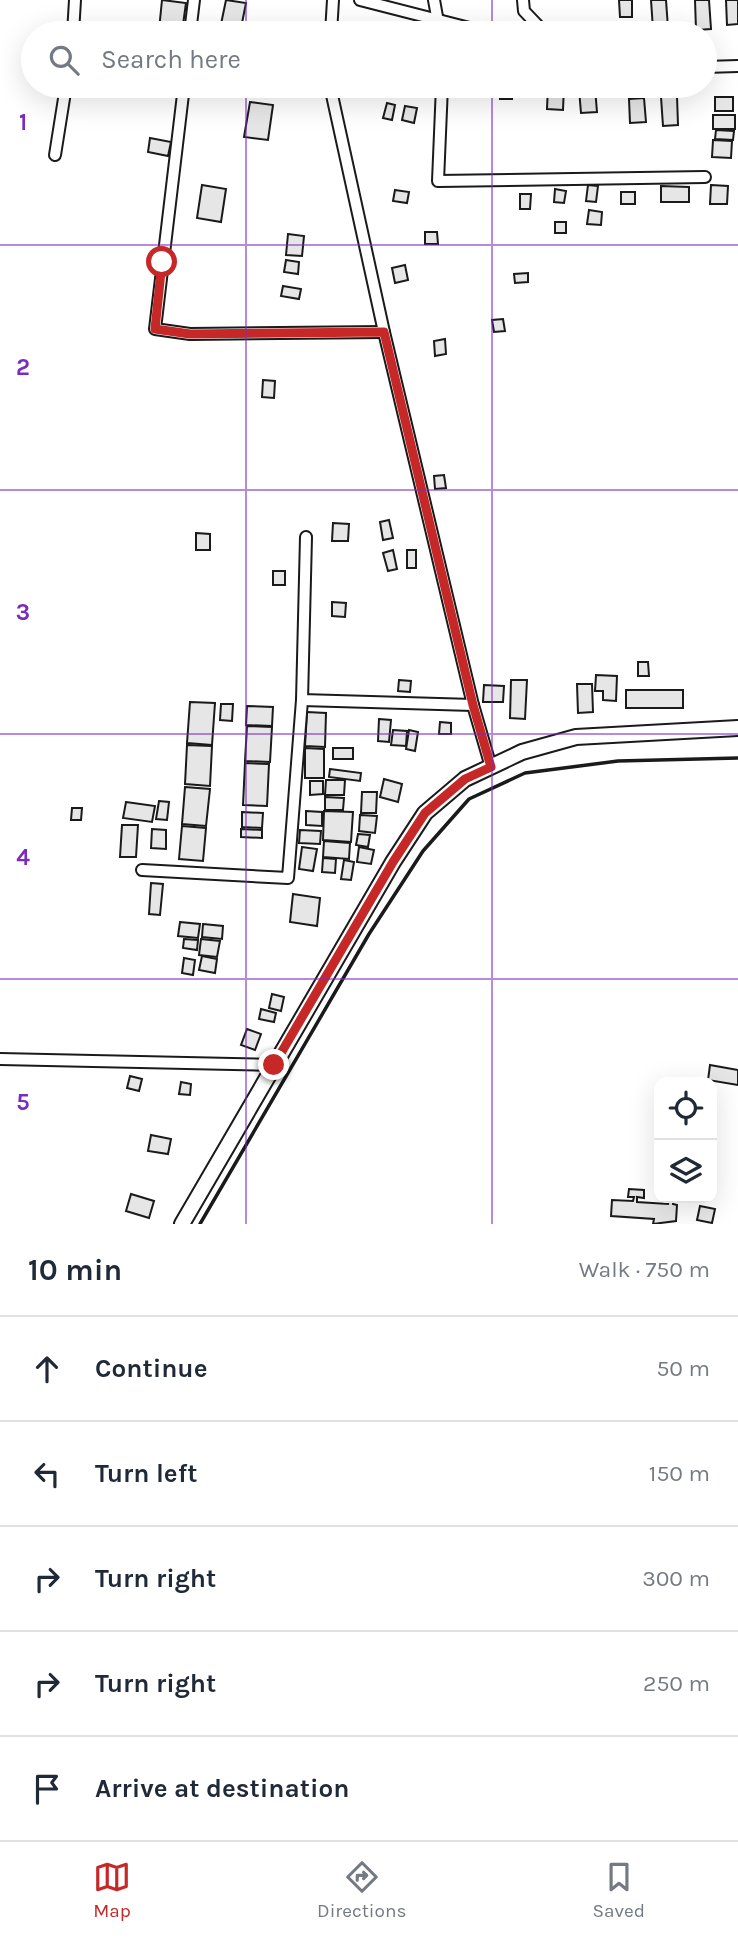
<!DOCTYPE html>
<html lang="en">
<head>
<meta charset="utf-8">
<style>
	:root { --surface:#fff; --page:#f6f6f7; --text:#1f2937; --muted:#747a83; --line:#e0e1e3; --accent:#c62828 }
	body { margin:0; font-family:Karla,sans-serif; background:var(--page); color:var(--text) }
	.controls { position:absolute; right:21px; bottom:21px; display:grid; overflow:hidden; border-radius:14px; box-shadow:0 7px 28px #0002 }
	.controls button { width:63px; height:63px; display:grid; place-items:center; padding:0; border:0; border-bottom:2px solid var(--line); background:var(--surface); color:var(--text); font:35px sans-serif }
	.stop { position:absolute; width:21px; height:21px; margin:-16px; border:5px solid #c62828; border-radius:50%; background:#fff }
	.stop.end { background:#c62828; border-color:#fff; box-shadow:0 2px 7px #0008 }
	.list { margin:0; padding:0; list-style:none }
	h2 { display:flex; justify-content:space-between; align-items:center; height:91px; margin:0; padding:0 28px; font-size:30px }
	h2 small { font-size:23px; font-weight:400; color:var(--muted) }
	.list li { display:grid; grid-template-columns:46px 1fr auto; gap:21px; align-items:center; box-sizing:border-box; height:105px; padding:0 28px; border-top:2px solid var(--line) }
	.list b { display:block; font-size:26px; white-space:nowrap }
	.list em { font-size:23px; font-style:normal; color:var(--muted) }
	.icon { flex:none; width:38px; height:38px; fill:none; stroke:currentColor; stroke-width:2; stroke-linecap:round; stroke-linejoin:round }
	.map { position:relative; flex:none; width:738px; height:1224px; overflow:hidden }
	.search { position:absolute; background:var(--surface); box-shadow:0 7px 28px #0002; left:21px; right:21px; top:21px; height:77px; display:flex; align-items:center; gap:18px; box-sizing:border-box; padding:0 24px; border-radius:38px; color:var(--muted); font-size:26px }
	.sheet { height:616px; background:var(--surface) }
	nav { display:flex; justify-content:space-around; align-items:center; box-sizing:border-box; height:98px; border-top:2px solid var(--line); background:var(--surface); font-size:19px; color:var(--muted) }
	nav a { display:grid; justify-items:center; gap:4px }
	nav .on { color:var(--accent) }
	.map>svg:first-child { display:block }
	.building { fill:#e6e6e6; stroke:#1a1a1a; stroke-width:2 }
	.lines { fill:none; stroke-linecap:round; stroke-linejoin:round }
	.minor-casing { stroke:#1a1a1a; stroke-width:14 }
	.major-casing { stroke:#1a1a1a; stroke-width:18 }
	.minor { stroke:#fff; stroke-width:10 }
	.major { stroke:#fff; stroke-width:14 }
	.wall { stroke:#1a1a1a; stroke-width:3.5 }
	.route { stroke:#c62828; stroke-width:9 }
	.grid { fill:none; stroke:#7b2cbf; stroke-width:2; stroke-opacity:0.55 }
	.grid-label { font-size:23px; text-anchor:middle; font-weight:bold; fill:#7b2cbf; stroke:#fff; stroke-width:5; stroke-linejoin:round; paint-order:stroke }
</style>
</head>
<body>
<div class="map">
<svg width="738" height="1224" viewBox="0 0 738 1224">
	<rect width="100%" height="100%" fill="#fff"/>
	<!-- building -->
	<g class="building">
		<polygon points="162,0 186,3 182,32 159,30"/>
		<polygon points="226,0 246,3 240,33 220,29"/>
		<polygon points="619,0 632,0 632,17 620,17"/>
		<polygon points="651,0 666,0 668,28 653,29"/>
		<polygon points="695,0 709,0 711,29 696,30"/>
		<polygon points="726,0 738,0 738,24 727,25"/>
		<rect x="500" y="86" width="12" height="13"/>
		<polygon points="548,86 564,86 563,110 547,109"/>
		<polygon points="595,88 597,112 581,113 579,89"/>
		<polygon points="677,96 678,125 663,126 661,97"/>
		<rect x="715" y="97" width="18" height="14"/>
		<polygon points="644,98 646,122 630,123 629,99"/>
		<polygon points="250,102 273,105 268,140 244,137"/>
		<polygon points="387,103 395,105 392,120 383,118"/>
		<polygon points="405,106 417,108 414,123 402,120"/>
		<rect x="713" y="115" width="22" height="14"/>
		<polygon points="716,130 734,131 733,140 715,139"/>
		<polygon points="150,138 171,142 168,156 148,152"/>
		<polygon points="713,140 732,141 731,158 712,157"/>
		<polygon points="202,185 226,189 221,222 197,218"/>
		<polygon points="588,185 598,186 596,202 586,201"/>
		<polygon points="711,185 728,186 727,204 710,204"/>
		<polygon points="661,186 689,187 689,202 661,202"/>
		<polygon points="555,189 566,191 564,203 554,202"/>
		<polygon points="395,190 409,192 407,203 393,201"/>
		<rect x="621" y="192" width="14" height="12"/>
		<polygon points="520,194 531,194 530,209 520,209"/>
		<polygon points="589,210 602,212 601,225 587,224"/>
		<rect x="555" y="222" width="11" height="11"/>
		<polygon points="425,232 437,232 438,244 425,244"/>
		<polygon points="288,234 304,236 302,256 286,255"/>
		<polygon points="286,260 299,262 298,274 284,272"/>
		<polygon points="405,265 408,280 395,283 392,268"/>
		<polygon points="528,273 528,282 515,283 514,274"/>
		<polygon points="283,286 301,289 299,299 281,296"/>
		<polygon points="503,319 505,331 494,332 492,320"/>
		<polygon points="445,339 446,354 435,356 434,341"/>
		<polygon points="263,380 275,381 274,398 262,397"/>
		<polygon points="444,475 446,488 435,489 434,476"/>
		<polygon points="389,520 393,538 383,540 380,522"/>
		<polygon points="333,523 349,524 348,541 332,541"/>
		<polygon points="196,533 210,534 210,550 196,550"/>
		<polygon points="393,550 397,569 388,571 383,553"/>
		<rect x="407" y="550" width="9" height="18"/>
		<rect x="273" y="571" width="12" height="14"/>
		<polygon points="332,602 346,603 345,617 332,616"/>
		<polygon points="638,662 648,662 649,676 638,676"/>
		<polygon points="596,675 617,676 616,701 603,700 603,691 595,691"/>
		<polygon points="399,680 411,681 410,692 398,691"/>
		<polygon points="511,680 527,680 525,719 510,718"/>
		<polygon points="577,684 592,684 593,712 578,713"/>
		<polygon points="484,685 504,686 503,702 483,702"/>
		<rect x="626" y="690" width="57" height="18"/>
		<polygon points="190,702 215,703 212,745 187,743"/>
		<polygon points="221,704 233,704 232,721 220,720"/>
		<polygon points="247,706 273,707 272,726 246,725"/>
		<polygon points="307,712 326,713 325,747 305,746"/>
		<polygon points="379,719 391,720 389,742 378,741"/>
		<polygon points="440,722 451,723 451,734 439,734"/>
		<polygon points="247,726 272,727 270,762 245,761"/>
		<polygon points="393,730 407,731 406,746 391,745"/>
		<polygon points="409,730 418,732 415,751 406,749"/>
		<polygon points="187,745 212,746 210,786 185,784"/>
		<polygon points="305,748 324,749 324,778 305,778"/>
		<rect x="333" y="748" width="20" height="11"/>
		<polygon points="245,763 269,764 267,806 243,805"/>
		<polygon points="330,769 361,773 360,781 329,777"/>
		<polygon points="384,779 402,784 398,802 380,797"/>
		<polygon points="326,780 345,780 344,795 325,795"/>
		<polygon points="310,781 323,781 323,794 310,795"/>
		<polygon points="185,787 210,789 206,826 182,824"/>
		<polygon points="362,792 377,792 376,813 361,813"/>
		<polygon points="325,797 344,798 343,810 325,810"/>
		<polygon points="159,801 169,802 167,820 156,819"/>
		<polygon points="126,802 155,806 152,822 123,818"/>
		<polygon points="72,808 82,808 81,820 71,820"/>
		<polygon points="306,811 322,812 322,826 306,825"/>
		<polygon points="324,811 353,812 351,842 323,840"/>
		<polygon points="242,812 263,813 262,828 242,827"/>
		<polygon points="360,815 377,816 375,833 359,831"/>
		<polygon points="122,825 138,825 136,857 120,857"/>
		<polygon points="182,826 206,828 203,861 179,859"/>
		<polygon points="152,829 166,830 166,849 151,848"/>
		<polygon points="241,829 262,830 262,838 241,837"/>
		<polygon points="300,830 321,831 320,844 299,843"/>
		<polygon points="358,834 370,835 368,847 356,845"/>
		<polygon points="324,841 350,843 349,859 323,857"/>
		<polygon points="302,847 317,849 313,871 299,869"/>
		<polygon points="359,847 374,850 371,864 357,862"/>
		<polygon points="323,858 336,859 335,873 322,872"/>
		<polygon points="344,860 354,862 351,880 341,879"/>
		<polygon points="151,883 163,884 160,915 149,914"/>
		<polygon points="293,894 320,898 317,926 290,922"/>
		<polygon points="180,922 200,924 198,938 178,936"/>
		<polygon points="203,924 223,926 222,939 202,937"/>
		<polygon points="184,939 198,940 197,950 183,948"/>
		<polygon points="201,939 220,941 217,957 199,955"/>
		<polygon points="202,956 217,959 215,973 199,970"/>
		<polygon points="184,958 195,960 193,975 182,973"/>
		<polygon points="272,994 284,997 281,1011 269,1008"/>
		<polygon points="261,1009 276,1013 274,1022 259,1019"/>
		<polygon points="247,1029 261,1034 255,1050 241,1045"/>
		<polygon points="710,1065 738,1070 738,1085 708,1080"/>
		<polygon points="130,1076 142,1079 139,1091 127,1088"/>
		<polygon points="181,1082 191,1084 190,1095 179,1094"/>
		<polygon points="151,1135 171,1139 168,1154 148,1151"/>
		<polygon points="629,1189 644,1190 644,1198 637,1197 637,1202 668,1204 669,1198 673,1198 673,1204 677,1205 676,1221 653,1224 654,1219 611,1216 612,1200 633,1201 634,1197 628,1197"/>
		<polygon points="131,1194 154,1201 149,1218 126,1211"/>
		<polygon points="700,1206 715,1209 712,1223 697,1220"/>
	</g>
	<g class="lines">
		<!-- minor casing -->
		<g class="minor-casing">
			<g id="minor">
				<polyline points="360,0 489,33"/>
				<polyline points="434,0 440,33"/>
				<polyline points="523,0 524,11 545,33"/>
				<polyline points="73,33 75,0"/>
				<polyline points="190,33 194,0"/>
				<polyline points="331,33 333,0"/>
				<polyline points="705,67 738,66"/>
				<polyline points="184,86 155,329 190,334 384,332"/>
				<polyline points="330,86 384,332 473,705 491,767"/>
				<polyline points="442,86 438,181 705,177"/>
				<polyline points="55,155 66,86"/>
				<polyline points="306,537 302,700 473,705"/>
				<polyline points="142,870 288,878 302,700"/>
				<polyline points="0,1059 274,1065"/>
			</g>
		</g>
		<!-- major casing -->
		<g class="major-casing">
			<polyline id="major" points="182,1224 393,862 425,813 465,779 522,752 576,737 738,728"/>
		</g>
		<!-- minor -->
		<use href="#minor" class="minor"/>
		<!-- major -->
		<use href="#major" class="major"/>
		<!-- wall -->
		<polyline class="wall" points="200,1224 369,934 423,851 469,799 525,773 618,761 738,758"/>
	</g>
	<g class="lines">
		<!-- route -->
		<polyline class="route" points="162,262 155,329 190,334 384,332 473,705 491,767 465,779 425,813 393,862 274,1065"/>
	</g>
	<!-- grid -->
	<path class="grid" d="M246 0V33M492 0V33M246 86V1224M492 86V1224M0 245H738M0 490H738M0 734H738M0 979H738"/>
	<g class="grid-label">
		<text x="23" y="130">1</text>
		<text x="23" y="375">2</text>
		<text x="23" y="620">3</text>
		<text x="23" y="865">4</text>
		<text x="23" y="1110">5</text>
	</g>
</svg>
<div class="controls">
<button><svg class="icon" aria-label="locate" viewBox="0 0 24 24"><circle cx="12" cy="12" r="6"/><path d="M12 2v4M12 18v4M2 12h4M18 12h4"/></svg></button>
<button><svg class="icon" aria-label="layers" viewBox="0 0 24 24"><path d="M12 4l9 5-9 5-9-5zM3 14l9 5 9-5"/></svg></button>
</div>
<div class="stop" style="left:162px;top:262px"></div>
<div class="stop end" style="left:274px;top:1065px"></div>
<div class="search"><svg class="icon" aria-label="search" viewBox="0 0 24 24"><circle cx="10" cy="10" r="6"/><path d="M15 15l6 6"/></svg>Search here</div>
</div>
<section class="sheet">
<h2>10 min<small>Walk · 750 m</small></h2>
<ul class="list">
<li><svg class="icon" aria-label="ahead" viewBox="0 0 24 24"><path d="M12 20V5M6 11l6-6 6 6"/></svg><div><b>Continue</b></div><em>50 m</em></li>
<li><svg class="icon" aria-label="left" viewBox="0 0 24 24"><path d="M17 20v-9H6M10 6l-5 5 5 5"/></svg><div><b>Turn left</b></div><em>150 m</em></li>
<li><svg class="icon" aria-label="right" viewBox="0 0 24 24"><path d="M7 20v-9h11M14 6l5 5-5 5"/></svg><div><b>Turn right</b></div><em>300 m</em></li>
<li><svg class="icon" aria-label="right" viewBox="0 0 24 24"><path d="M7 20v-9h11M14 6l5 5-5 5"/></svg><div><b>Turn right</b></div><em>250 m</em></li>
<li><svg class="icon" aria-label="arrive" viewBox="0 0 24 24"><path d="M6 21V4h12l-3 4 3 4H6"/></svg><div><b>Arrive at destination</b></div></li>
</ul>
</section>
<nav>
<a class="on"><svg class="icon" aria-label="map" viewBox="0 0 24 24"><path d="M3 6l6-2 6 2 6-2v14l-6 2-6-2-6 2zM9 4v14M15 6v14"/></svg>Map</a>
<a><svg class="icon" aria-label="directions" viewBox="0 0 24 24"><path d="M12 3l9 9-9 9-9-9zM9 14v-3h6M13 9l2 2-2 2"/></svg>Directions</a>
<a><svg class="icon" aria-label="saved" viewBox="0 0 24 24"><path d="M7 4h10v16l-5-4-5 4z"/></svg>Saved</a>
</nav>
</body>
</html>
